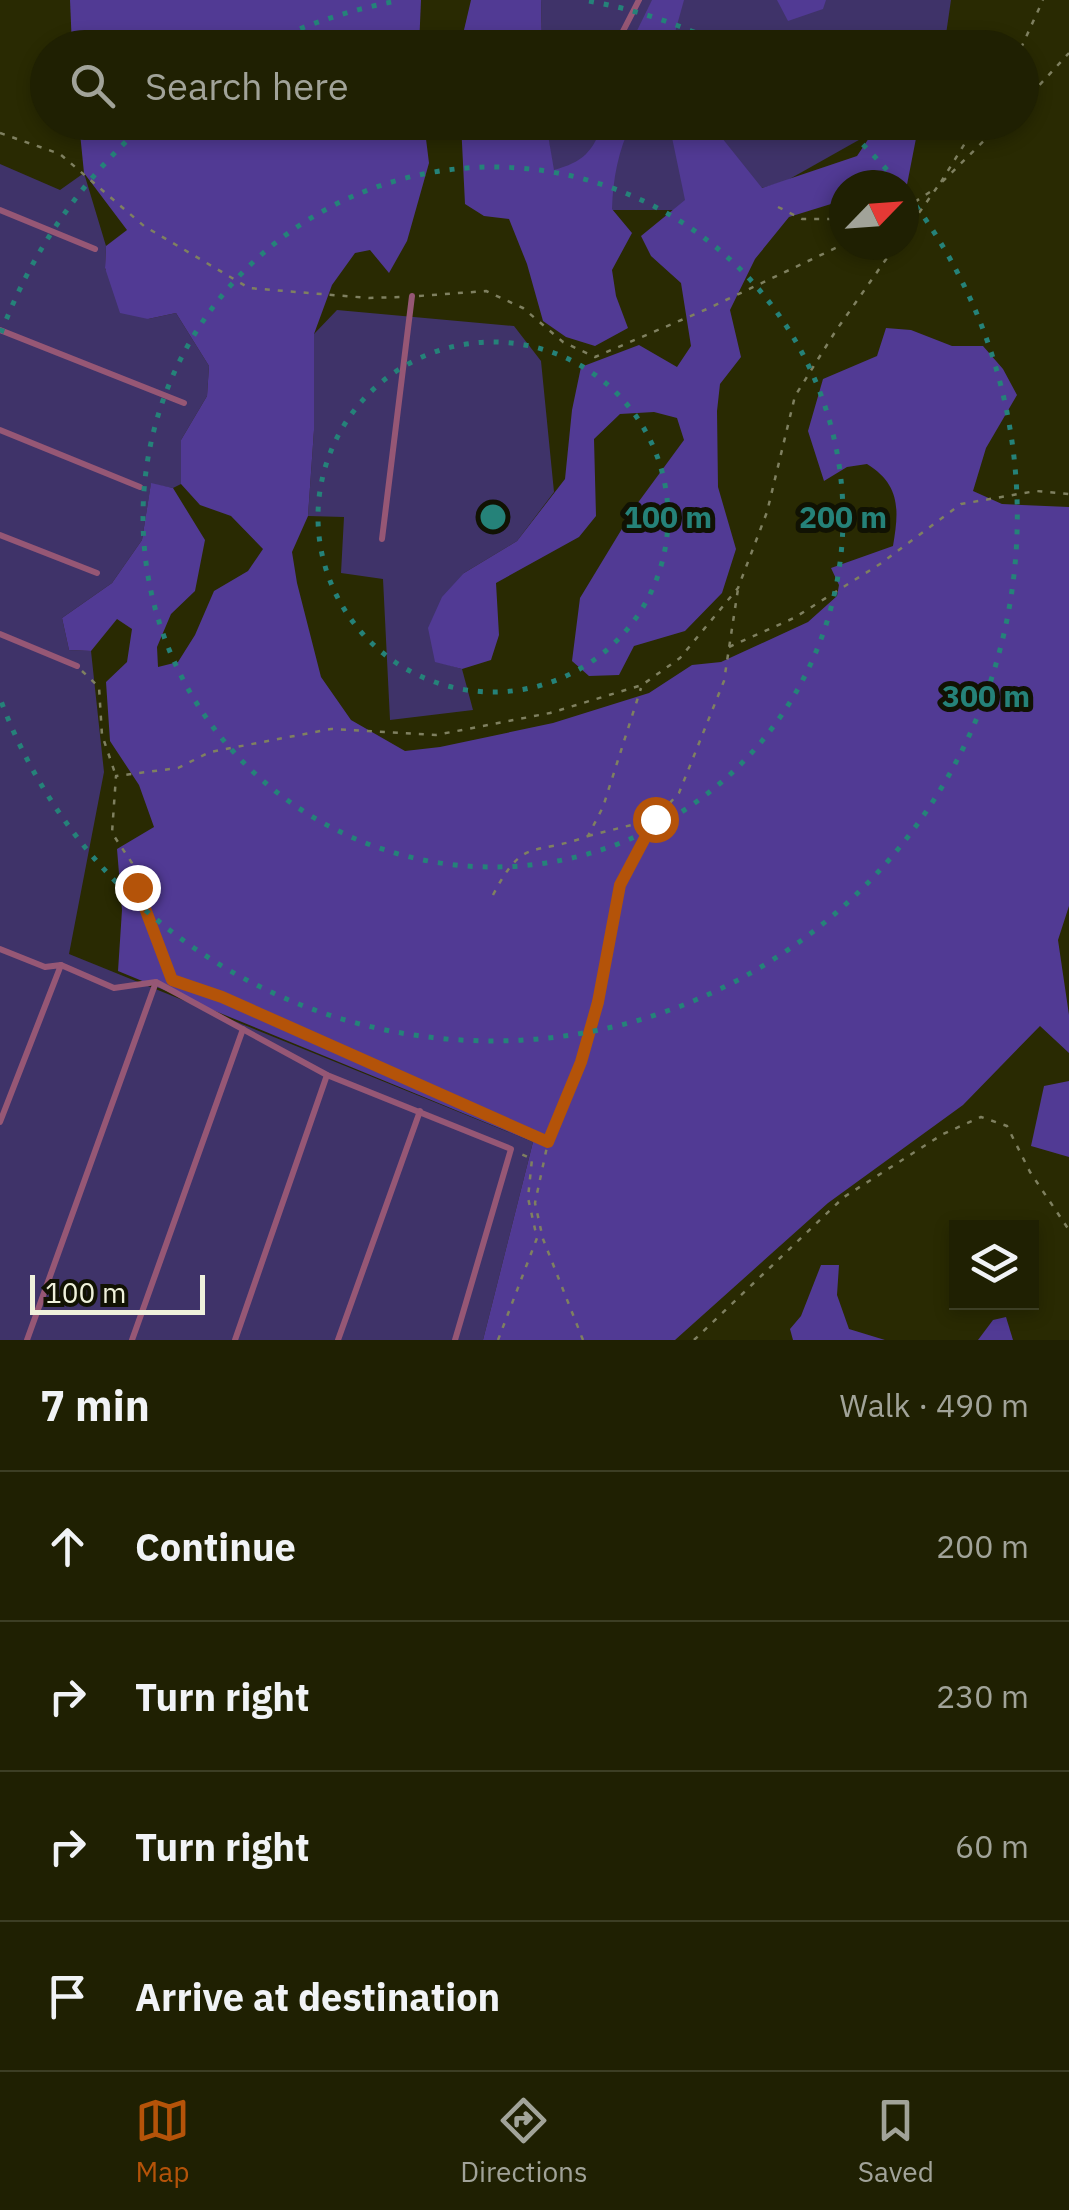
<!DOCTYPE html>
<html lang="en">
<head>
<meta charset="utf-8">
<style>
	:root { --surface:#1f2002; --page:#2c2d11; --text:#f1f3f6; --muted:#a1a399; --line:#3c3e24; --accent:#b45309 }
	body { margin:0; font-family:"IBM Plex Sans",sans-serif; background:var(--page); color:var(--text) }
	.controls { position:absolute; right:30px; bottom:30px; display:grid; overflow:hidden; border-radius:0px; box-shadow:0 5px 15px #0003 }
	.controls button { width:90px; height:90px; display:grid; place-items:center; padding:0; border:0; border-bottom:2px solid var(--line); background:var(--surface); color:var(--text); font:50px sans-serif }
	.compass { position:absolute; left:829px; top:170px; width:90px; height:90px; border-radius:50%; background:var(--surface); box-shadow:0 5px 15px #0003; rotate:65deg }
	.scale { position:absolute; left:30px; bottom:25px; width:175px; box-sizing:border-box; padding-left:10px; border:5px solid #eff1db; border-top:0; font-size:28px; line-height:35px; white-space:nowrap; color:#eff1db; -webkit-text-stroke:8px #111203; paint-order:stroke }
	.stop { position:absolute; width:30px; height:30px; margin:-22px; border:8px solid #b45309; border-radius:50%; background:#fff }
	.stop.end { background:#b45309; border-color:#fff; box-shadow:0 2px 10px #0008 }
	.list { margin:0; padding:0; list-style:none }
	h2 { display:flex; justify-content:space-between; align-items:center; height:130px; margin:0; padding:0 40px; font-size:42px }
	h2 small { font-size:32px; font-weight:400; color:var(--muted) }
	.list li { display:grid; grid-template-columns:65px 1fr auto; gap:30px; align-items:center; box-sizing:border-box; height:150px; padding:0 40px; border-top:2px solid var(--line) }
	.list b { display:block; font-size:38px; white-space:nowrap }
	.list em { font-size:32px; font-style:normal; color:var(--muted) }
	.icon { flex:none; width:55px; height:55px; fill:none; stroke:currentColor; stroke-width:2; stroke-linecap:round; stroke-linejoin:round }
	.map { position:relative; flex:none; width:1069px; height:1340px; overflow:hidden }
	.search { position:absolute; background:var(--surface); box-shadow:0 5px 15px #0003; left:30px; right:30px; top:30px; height:110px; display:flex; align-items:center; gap:25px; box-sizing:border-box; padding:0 35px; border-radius:55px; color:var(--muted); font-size:38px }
	.sheet { height:730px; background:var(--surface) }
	nav { display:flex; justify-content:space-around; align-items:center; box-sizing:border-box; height:140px; border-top:2px solid var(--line); background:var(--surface); font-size:28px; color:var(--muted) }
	nav a { display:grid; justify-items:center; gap:5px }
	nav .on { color:var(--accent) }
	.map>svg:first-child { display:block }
	.green { fill:#3f3369 }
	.forest { fill:#513a94 }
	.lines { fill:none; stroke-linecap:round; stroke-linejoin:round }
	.path { stroke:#7f8060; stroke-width:2.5; stroke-dasharray:5 8; stroke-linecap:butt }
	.service { stroke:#965775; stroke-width:6 }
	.route { stroke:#b45309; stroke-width:12 }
	.ring { fill:none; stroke:#258279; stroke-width:5; stroke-dasharray:5 10 }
	.centre { fill:#258279; stroke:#111203; stroke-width:5 }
	.ring-label { font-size:30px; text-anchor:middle; font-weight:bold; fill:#258279; stroke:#111203; stroke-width:10; stroke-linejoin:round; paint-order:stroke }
</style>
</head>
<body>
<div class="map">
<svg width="1069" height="1340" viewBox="0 0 1069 1340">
	<rect width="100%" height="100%" fill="#292a02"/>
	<!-- green -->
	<g class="green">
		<polygon points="541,0 951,0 944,48 542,47"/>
		<polygon points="546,123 889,123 786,181 685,210 612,210 553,170"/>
		<polygon points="0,164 60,190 84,173 106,246 105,269 148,319 176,313 209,366 207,396 181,440 181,484 173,488 151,484 142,540 112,583 62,618 69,650 91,651 104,772 69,954 533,1142 483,1340 0,1340"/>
		<polygon points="337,310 514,326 541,361 554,492 517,541 464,573 435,661 462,669 473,710 390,720 383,579 341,573 344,517 308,516 314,430 314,334"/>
	</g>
	<!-- forest -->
	<g class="forest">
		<polygon points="70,0 421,0 419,47 72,47"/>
		<polygon points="471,0 541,0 542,47 460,47"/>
		<polygon points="652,0 684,0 671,47 629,47"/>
		<polygon points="777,0 826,0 823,9 788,21"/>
		<path d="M79 123H424L429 163 407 241 389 273 370 250 355 253 332 285 314 334V430L308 516 292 552 297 583 321 677 351 720 405 751 440 747 553 723 649 693 692 665 721 662 808 622 837 596 839 585 831 568 893 546C899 511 901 485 867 464L847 467 824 481 808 431 823 379 877 356 886 328 911 330 952 346H983L1003 369 1017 395 986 448 973 491 1002 504 1069 507V906L1058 940 1069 1015V1053L1040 1026 963 1105 828 1203 675 1340H483L533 1142 118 971 122 910 117 849 154 827 139 785 110 741 106 682 127 662 132 629 117 619 91 651 69 650 62 618 112 583 142 540 151 483 173 488 205 540 195 591 171 614 157 647 158 667 178 662 195 635 214 591 248 571 263 549 231 516 200 505 181 484V440L207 396 209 366 176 313 148 319 120 313 105 268 106 246 127 230 84 173Z"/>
		<path d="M461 123H546L554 170C583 162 593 152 603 123H632C618 150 613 179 612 209L632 233 612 270 616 296 628 328 595 346 566 337 543 321 527 264 509 219 484 216 465 204Z"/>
		<polygon points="669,123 710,123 762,188 857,156 873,132 866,123 919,123 904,200 904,185 844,185 844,200 789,217 755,259 730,310 741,357 720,384 717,411 718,487 736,549 722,593 685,631 634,646 619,675 589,676 572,661 580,598 637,504 684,440 677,418 654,412 620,414 594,439 596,516 579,537 496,583 499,635 491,660 462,669 435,662 428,628 442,597 464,573 517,541 565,479 572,410 581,367 639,345 677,367 691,346 681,283 651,256 641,236 685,200"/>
		<polygon points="1069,1081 1069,1157 1031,1146 1044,1086"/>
		<polygon points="821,1265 839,1265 837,1295 849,1329 885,1340 793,1340 790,1329 801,1316"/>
		<polygon points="1006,1317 1013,1340 978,1340 993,1320"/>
	</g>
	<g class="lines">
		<!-- path -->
		<g class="path">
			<polyline points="1021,48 1043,0"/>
			<polyline points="1022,104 1069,53"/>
			<polyline points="0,133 60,154 144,226 249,288 369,298 401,297"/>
			<polyline points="941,182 978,122"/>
			<polyline points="778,207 802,219 844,219"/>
			<polyline points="904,209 936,188"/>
			<polyline points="904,234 938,186 1003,122"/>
			<polyline points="419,296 486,291 523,308 563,342 595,357 707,309 844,244"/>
			<polyline points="729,647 794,618 880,564 961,504 1036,491 1069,494"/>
			<polyline points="82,671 99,687 102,735 115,773"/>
			<polyline points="588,836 655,819 679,793 724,681 738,589"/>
			<path d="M493 895C524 835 533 857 588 836L603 807 641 688"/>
			<polyline points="548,1142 222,997 172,980 154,936 132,863 112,833 116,776 178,768 210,752 331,729 436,735 550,713 642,685 680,658 738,588 767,512 795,396 835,332 896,245"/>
			<polyline points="498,1340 537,1238 528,1198 532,1159 521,1154"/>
			<polyline points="583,1340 543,1239 535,1203 548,1142 581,1063 598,1002 620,885 655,819"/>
			<polyline points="694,1340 844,1197 943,1134 981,1117 1007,1126 1030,1172 1069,1230"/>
		</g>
		<!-- service -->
		<g class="service">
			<polyline points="622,48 619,39 639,0"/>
			<polyline points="0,210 95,249"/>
			<polyline points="0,330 184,403"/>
			<polyline points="0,430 140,487"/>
			<polyline points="0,535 97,573"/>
			<polyline points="382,539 412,296"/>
			<polyline points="0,634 77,666"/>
			<polyline points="0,949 45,967 61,965 0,1122"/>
			<polyline points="61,965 114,988 156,982 327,1075 511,1149 455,1340"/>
			<polyline points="27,1340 156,982"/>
			<polyline points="132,1340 243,1029"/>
			<polyline points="235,1340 327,1075"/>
			<polyline points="338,1340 420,1111"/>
		</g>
	</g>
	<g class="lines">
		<!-- route -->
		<polyline class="route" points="137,887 172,980 222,997 548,1142 581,1062 598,1002 620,885 655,819"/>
	</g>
	<!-- distance rings -->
	<g class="ring">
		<circle cx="493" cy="517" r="175"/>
		<circle cx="493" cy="517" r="350"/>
		<path d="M1 333A525 525 0 0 1 145 124M259 47A525 525 0 0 1 397 1M589 1A525 525 0 0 1 727 47M841 124A525 525 0 0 1 898 183M907 194A525 525 0 1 1 1 701"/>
	</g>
	<circle cx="493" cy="517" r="15" class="centre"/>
	<g class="ring-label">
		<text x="668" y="528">100 m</text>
		<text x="843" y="528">200 m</text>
		<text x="986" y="707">300 m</text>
	</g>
</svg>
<div class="controls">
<button><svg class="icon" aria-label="layers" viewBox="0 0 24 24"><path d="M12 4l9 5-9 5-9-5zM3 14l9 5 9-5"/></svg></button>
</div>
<svg class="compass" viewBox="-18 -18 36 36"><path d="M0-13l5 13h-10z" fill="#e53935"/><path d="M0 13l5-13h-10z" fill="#a1a399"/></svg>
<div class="scale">100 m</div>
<div class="stop" style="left:655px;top:819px"></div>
<div class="stop end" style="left:137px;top:887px"></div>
<div class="search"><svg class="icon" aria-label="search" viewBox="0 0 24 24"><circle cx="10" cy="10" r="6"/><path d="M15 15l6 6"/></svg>Search here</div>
</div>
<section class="sheet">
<h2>7 min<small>Walk · 490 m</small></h2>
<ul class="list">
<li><svg class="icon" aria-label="ahead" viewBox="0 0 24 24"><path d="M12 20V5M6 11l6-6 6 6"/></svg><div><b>Continue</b></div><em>200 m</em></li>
<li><svg class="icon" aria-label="right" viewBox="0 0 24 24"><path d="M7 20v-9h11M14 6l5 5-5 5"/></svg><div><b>Turn right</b></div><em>230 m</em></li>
<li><svg class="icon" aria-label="right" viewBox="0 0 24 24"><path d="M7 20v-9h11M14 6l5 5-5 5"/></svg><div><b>Turn right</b></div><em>60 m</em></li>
<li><svg class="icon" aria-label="arrive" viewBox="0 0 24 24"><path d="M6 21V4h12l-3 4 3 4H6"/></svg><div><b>Arrive at destination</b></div></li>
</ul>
</section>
<nav>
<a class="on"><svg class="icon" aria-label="map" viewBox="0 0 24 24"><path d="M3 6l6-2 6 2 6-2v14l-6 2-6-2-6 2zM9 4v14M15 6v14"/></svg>Map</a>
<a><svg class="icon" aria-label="directions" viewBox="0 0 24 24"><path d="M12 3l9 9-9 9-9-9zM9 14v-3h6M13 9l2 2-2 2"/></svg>Directions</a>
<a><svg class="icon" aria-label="saved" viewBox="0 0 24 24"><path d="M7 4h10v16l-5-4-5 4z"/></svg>Saved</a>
</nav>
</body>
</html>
